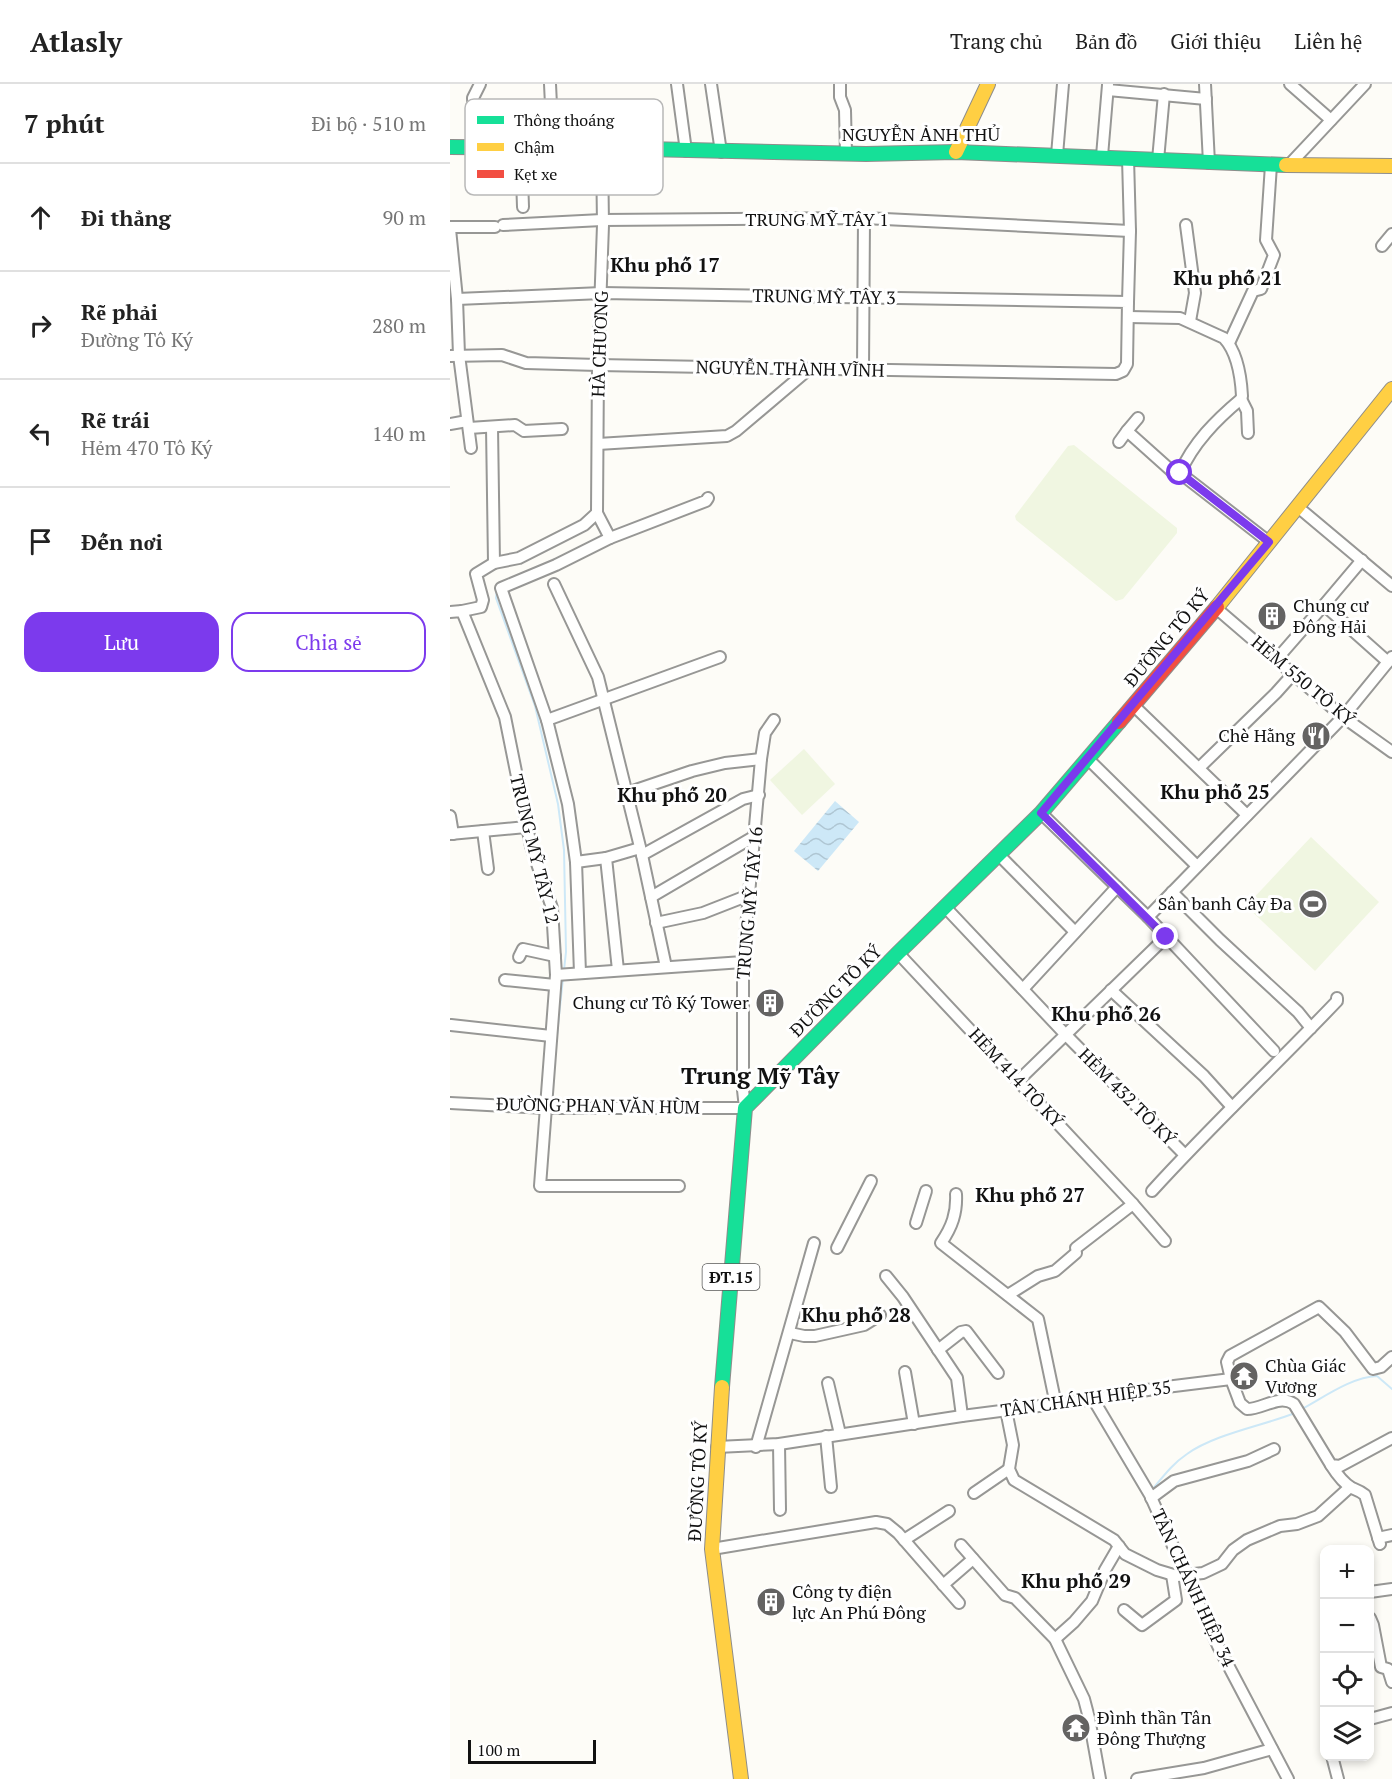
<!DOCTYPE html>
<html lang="vi">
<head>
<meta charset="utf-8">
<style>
	:root { --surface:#fff; --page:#f2f2f2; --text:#222; --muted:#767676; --line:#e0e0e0; --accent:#7c3aed }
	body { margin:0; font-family:"PT Serif",serif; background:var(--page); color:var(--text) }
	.controls { position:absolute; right:18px; bottom:18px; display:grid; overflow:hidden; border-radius:12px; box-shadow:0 3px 9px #0003 }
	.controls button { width:54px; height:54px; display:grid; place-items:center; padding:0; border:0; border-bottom:2px solid var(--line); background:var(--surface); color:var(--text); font:30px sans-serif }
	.scale { position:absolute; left:18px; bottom:15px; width:128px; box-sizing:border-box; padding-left:6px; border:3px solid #111; border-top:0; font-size:16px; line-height:21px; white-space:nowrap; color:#111; -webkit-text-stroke:4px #fff; paint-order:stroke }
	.stop { position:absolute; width:18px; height:18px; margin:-14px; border:4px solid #7c3aed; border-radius:50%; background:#fff }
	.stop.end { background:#7c3aed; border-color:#fff; box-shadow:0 2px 6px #0008 }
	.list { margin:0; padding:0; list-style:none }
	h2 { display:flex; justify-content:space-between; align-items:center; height:78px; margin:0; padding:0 24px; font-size:26px }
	h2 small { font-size:20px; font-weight:400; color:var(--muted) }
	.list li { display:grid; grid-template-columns:39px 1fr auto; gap:18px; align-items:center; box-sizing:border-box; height:108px; padding:0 24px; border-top:2px solid var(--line) }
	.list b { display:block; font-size:22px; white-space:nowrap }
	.list p { margin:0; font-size:20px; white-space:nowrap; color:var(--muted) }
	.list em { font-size:20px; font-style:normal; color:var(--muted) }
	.actions { display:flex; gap:12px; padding:18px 24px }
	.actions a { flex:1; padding:14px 0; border:2px solid var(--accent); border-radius:18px; text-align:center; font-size:21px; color:var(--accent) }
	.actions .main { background:var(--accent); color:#fff }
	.icon { flex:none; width:33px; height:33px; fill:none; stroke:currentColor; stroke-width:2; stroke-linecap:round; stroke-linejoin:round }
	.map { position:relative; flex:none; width:942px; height:1695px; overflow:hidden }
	header { display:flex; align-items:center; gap:36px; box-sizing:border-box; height:84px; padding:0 30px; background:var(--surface); border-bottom:2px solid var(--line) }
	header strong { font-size:28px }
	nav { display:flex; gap:33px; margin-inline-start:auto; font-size:21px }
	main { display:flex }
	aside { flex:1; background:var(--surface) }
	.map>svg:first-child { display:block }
	.pitch { fill:#f0f6e1 }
	.water { fill:url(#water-waves) }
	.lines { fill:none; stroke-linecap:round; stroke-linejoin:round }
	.stream { stroke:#cde8f7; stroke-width:2 }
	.street-casing { stroke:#979795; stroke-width:14 }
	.fast-casing { stroke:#8e8d8b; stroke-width:16 }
	.slow-casing { stroke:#8e8d8b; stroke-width:16 }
	.jam-casing { stroke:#8e8d8b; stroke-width:16 }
	.street { stroke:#fffffe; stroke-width:10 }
	.fast { stroke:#16e098; stroke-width:14 }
	.slow { stroke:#ffcf43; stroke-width:14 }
	.jam { stroke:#f24e42; stroke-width:14 }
	.route { stroke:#7c3aed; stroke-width:8 }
	.labels { text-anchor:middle; stroke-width:6; stroke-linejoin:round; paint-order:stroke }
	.shield { fill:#fff; stroke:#585858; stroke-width:1.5 }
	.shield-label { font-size:16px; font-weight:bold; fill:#111 }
	.street-label { font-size:18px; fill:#111; stroke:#fff }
	.poi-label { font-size:18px; fill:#111; stroke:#fff; text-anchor:start }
	.neighbourhood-label { font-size:20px; font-weight:bold; fill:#111; stroke:#fff }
	.district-label { font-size:24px; font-weight:bold; fill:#111; stroke:#fff }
	.key { fill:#fff; stroke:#b8b8b8; stroke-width:1.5 }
	.key-label { font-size:16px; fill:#111 }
</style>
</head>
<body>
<header>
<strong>Atlasly</strong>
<nav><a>Trang chủ</a><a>Bản đồ</a><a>Giới thiệu</a><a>Liên hệ</a></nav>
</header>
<main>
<aside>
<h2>7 phút<small>Đi bộ · 510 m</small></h2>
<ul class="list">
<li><svg class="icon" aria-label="ahead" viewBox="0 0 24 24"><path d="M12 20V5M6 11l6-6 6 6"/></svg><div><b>Đi thẳng</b></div><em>90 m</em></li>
<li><svg class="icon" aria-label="right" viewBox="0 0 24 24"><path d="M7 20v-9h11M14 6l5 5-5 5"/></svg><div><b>Rẽ phải</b><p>Đường Tô Ký</p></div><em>280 m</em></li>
<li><svg class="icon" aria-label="left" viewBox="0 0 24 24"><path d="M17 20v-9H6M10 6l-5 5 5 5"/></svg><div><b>Rẽ trái</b><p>Hẻm 470 Tô Ký</p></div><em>140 m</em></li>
<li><svg class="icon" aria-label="arrive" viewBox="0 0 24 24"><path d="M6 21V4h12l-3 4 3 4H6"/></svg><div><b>Đến nơi</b></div></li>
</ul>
<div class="actions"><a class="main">Lưu</a><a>Chia sẻ</a></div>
</aside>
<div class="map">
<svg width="942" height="1695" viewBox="0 0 942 1695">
	<defs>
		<pattern id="water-waves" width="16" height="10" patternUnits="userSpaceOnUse" patternTransform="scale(1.5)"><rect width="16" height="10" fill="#cde8f7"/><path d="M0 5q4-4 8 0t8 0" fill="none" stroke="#afc6d3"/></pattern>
	</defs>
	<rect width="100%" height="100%" fill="#fdfcf7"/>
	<!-- pitch -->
	<g class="pitch">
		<polygon points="624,361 727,444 727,449 673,515 666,517 566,436 565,432 618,362"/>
		<polygon points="354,665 385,700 352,731 320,696"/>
		<polygon points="861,753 929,818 865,887 796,822"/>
	</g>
	<!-- water -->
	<polygon class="water" points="385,717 409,738 368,787 344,767"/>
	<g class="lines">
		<!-- stream -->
		<g class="stream">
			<polyline points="47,505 46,514 85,622 108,720 114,766 116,868 114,886"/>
			<polyline points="107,951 113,894"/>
			<path d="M850 1326C873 1314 901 1293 927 1292L942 1305"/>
			<path d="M701 1407C712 1394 722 1380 737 1370 765 1350 812 1342 845 1329"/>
		</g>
		<!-- street casing -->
		<g class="street-casing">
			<g id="street">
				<polyline points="100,0 103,63"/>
				<polyline points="227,0 236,67"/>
				<polyline points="261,0 271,68"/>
				<polyline points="390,0 390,13 395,26 396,70"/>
				<polyline points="755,0 759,79"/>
				<polyline points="840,0 881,36"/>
				<polyline points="658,6 756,15"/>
				<polyline points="25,63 23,14 30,0"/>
				<polyline points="71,64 73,123"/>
				<polyline points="152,64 153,141 148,281 147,429 160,454"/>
				<polyline points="607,71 613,0"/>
				<polyline points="652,72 658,1"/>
				<polyline points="678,74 680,147 678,218"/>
				<polyline points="708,76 714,10"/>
				<polyline points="839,81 915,0"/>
				<polyline points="53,141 152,136 414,134 680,147"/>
				<polyline points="736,141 745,209 740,237"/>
				<polyline points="0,143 45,143"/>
				<polyline points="0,145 7,215 9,271 21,364"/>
				<polyline points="932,162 942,150"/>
				<path d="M679 233 730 234 774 254C787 268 791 293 792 312L791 315C766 336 743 359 730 389L819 458"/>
				<polyline points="779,259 803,207 811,205 824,171 816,156 821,81"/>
				<polyline points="0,272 52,271 76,279 148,281 666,290 673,287 677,280 678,218 152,209 7,215"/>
				<polyline points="413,286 414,134"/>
				<polyline points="791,315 797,327 798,349"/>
				<polyline points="688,334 677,347 725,390 730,389"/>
				<polyline points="0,340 17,337"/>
				<polyline points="42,343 44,479"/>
				<polyline points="19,344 65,341 74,347 112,345"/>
				<polyline points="669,358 677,347"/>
				<polyline points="148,360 277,352 286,347 358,286"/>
				<polyline points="849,424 942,502"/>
				<polyline points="912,476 874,521 938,578"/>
				<polyline points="104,500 148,593 192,771 216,883"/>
				<polyline points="766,524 893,633 942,668"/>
				<polyline points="12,527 31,523 33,516 26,490 44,479 69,474 134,441 147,429"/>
				<polyline points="0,528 12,527 55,633 81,762 102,824 106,891 90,1102 229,1102"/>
				<polyline points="826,576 874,521"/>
				<polyline points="683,621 797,731"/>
				<polyline points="97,636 270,573"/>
				<polyline points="638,675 747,782"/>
				<polyline points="750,683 826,609 843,590"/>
				<polyline points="177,709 242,687 275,679 311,675"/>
				<polyline points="591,729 698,833 824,967"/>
				<polyline points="0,732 3,750"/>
				<polyline points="33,747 38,785"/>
				<polyline points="0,750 76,743"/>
				<polyline points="192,771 293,715 309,711"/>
				<polyline points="549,771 625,848"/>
				<polyline points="156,774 126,778 118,720 97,636 51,504 106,481 160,454 256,417 258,414"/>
				<polyline points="126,778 130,889"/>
				<polyline points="722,808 770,856 848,928 861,944"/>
				<polyline points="201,813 305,752"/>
				<polyline points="496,824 615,950 735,1071"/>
				<polyline points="698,833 893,633 942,573"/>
				<polyline points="206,839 253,829 299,811"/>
				<polyline points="448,869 683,1120 715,1157"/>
				<polyline points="69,873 73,865 105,872"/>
				<polyline points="168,886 156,774 190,764"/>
				<polyline points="106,891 293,878"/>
				<polyline points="55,896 105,901"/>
				<polyline points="573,905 667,803"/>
				<polyline points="661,906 754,992 782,1023"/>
				<polyline points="1,941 101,952"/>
				<polyline points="569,996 716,853"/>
				<polyline points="0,1019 96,1024 295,1024 293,1006 293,878 311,675 315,649 324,636"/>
				<path d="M702 1107C761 1042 826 981 887 917V914"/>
				<path d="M506 1110C507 1129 502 1143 491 1159L588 1235 606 1321"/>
				<polyline points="466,1139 476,1107"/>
				<polyline points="387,1164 421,1097"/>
				<polyline points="626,1164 683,1120"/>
				<polyline points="436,1192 453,1213 507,1294 512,1332"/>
				<polyline points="558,1211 588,1192 605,1187 626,1169"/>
				<polyline points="340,1249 354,1252 365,1252 414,1241 430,1231"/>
				<polyline points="488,1266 511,1248 516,1247 548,1289"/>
				<polyline points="455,1288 464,1340"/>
				<polyline points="781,1295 777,1278 780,1272 869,1223 895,1248 923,1285 931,1283 942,1273"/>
				<polyline points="378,1299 390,1350"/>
				<polyline points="643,1315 700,1411 768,1562 838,1695"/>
				<polyline points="556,1326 563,1361 559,1385 564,1396 664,1456 675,1470 707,1486 727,1492 753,1489 772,1480 783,1466 797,1456 830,1442 847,1440 868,1432 900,1403"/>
				<polyline points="376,1352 381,1403"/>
				<polyline points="329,1360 330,1426"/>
				<path d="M267 1363 329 1360 512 1332 643 1315 716 1303 781 1295 790 1319 797 1325C813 1325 829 1310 844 1320L881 1381 890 1382 942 1354"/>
				<polyline points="306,1363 364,1159"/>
				<path d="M881 1381C886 1389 893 1399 902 1404 907 1406 910 1407 915 1411L930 1460"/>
				<polyline points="524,1409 559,1385"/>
				<polyline points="701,1414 724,1397 798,1377 824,1365"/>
				<polyline points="928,1454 942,1451"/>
				<polyline points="454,1456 499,1427"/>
				<polyline points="511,1461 555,1511 565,1514 605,1555 634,1615 639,1634 650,1695"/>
				<polyline points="262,1465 426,1438 437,1440 448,1449 509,1519"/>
				<polyline points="493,1501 523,1475"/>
				<polyline points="920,1508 942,1505"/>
				<polyline points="674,1526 692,1541 726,1516 722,1491"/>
				<polyline points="920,1534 923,1541 931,1583 938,1585 942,1598"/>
				<polyline points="605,1555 624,1538 642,1517 655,1486 669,1462"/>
				<polyline points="920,1635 942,1629"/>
				<polyline points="882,1672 888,1695"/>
				<polyline points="687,1695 754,1684 822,1665"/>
			</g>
		</g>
		<!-- fast casing -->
		<g class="fast-casing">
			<g id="fast">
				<polyline points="0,63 152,64 416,70 506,68 836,81"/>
				<polyline points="272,1303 295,1024 448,869 591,729 669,638"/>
			</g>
		</g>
		<!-- slow casing -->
		<g class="slow-casing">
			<g id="slow">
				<polyline points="506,68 538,0"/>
				<polyline points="836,81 942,82"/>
				<polyline points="767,523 942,305"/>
				<polyline points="272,1303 262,1465 291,1695"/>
			</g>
		</g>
		<!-- jam casing -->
		<g class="jam-casing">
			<polyline id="jam" points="669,638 767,523"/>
		</g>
		<!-- street -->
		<use href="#street" class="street"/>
		<!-- fast -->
		<use href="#fast" class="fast"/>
		<!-- slow -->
		<use href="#slow" class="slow"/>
		<!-- jam -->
		<use href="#jam" class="jam"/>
	</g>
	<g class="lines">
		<!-- route -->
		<polyline class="route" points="716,853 591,729 819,458 730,389"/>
	</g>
	<!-- icons -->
	<defs>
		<g id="building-disc" transform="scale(1.5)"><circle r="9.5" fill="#646362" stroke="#fff"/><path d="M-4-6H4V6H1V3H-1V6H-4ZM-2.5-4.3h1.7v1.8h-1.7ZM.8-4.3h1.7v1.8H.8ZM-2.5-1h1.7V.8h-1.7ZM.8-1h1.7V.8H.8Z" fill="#fff"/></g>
		<g id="restaurant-disc" transform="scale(1.5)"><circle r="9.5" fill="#646362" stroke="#fff"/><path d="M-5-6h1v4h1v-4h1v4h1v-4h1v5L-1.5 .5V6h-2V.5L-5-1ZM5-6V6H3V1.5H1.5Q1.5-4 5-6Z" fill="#fff"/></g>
		<g id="stadium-disc" transform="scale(1.5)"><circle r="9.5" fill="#646362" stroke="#fff"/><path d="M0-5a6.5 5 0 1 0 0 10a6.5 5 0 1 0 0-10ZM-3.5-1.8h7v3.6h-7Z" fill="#fff"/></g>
		<g id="temple-disc" transform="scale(1.5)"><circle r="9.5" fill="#646362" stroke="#fff"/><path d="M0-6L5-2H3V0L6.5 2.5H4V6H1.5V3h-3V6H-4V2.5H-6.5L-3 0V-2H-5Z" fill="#fff"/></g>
	</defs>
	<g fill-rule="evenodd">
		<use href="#building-disc" x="822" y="532"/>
		<use href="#restaurant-disc" x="866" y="652"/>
		<use href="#stadium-disc" x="863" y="820"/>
		<use href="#building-disc" x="320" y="919"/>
		<use href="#temple-disc" x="794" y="1292"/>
		<use href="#building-disc" x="321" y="1518"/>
		<use href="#temple-disc" x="626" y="1644"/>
	</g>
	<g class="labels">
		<!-- shield labels -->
		<rect class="shield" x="252.5" y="1180" width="57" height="26" rx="4.5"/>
		<g class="shield-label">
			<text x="281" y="1199">ĐT.15</text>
		</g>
		<!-- street labels -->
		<g class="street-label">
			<text x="471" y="57">NGUYỄN ẢNH THỦ</text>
			<text x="367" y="142">TRUNG MỸ TÂY 1</text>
			<text transform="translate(374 213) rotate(1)" y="6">TRUNG MỸ TÂY 3</text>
			<text transform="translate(150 260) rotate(-88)" y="6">HÀ CHƯƠNG</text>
			<text transform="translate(340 285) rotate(1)" y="6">NGUYỄN THÀNH VĨNH</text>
			<text transform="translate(717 554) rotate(-50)" y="6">ĐƯỜNG TÔ KÝ</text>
			<text transform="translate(853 597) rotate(40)" y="6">HẺM 550 TÔ KÝ</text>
			<text transform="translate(84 765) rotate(76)" y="6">TRUNG MỸ TÂY 12</text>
			<text transform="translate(300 819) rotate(-85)" y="6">TRUNG MỸ TÂY 16</text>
			<text transform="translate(386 907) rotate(-45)" y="6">ĐƯỜNG TÔ KÝ</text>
			<text transform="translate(566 994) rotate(47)" y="6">HẺM 414 TÔ KÝ</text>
			<text transform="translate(677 1013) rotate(45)" y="6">HẺM 432 TÔ KÝ</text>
			<text transform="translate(148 1022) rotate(1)" y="6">ĐƯỜNG PHAN VĂN HÙM</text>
			<text transform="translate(636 1315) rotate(-8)" y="6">TÂN CHÁNH HIỆP 35</text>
			<text transform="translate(248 1397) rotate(-87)" y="6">ĐƯỜNG TÔ KÝ</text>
			<text transform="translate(743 1504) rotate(65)" y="6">TÂN CHÁNH HIỆP 34</text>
		</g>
		<!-- poi labels -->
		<g class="poi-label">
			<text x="843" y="528">Chung cư<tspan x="843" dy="21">Đông Hải</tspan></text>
			<text x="845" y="658" text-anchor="end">Chè Hằng</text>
			<text x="842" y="826" text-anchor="end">Sân banh Cây Đa</text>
			<text x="299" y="925" text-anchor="end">Chung cư Tô Ký Tower</text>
			<text x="815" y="1288">Chùa Giác<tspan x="815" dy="21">Vương</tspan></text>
			<text x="342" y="1514">Công ty điện<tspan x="342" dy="21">lực An Phú Đông</tspan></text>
			<text x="647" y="1640">Đình thần Tân<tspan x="647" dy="21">Đông Thượng</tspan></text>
		</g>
		<!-- neighbourhood labels -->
		<g class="neighbourhood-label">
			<text x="215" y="188">Khu phố 17</text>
			<text x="778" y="201">Khu phố 21</text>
			<text x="765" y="715">Khu phố 25</text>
			<text x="222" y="718">Khu phố 20</text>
			<text x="656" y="937">Khu phố 26</text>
			<text x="580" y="1118">Khu phố 27</text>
			<text x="406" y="1238">Khu phố 28</text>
			<text x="626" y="1504">Khu phố 29</text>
		</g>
		<!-- district labels -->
		<g class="district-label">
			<text x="310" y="1000">Trung Mỹ Tây</text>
		</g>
	</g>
	<!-- legend -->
	<rect x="15" y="15" width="198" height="96" rx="9" class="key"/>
	<rect x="27" y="32" width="27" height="8" fill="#16e098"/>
	<rect x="27" y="59" width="27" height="8" fill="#ffcf43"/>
	<rect x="27" y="86" width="27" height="8" fill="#f24e42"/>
	<g class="key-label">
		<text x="64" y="42">Thông thoáng</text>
		<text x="64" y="69">Chậm</text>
		<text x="64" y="96">Kẹt xe</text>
	</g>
</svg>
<div class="controls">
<button>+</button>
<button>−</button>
<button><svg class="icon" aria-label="locate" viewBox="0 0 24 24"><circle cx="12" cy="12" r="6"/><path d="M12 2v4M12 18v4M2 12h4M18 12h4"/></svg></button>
<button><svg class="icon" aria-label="layers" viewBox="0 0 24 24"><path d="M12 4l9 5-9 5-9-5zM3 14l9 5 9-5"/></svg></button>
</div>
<div class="scale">100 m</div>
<div class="stop" style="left:730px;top:389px"></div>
<div class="stop end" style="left:716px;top:853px"></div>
</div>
</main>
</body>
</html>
